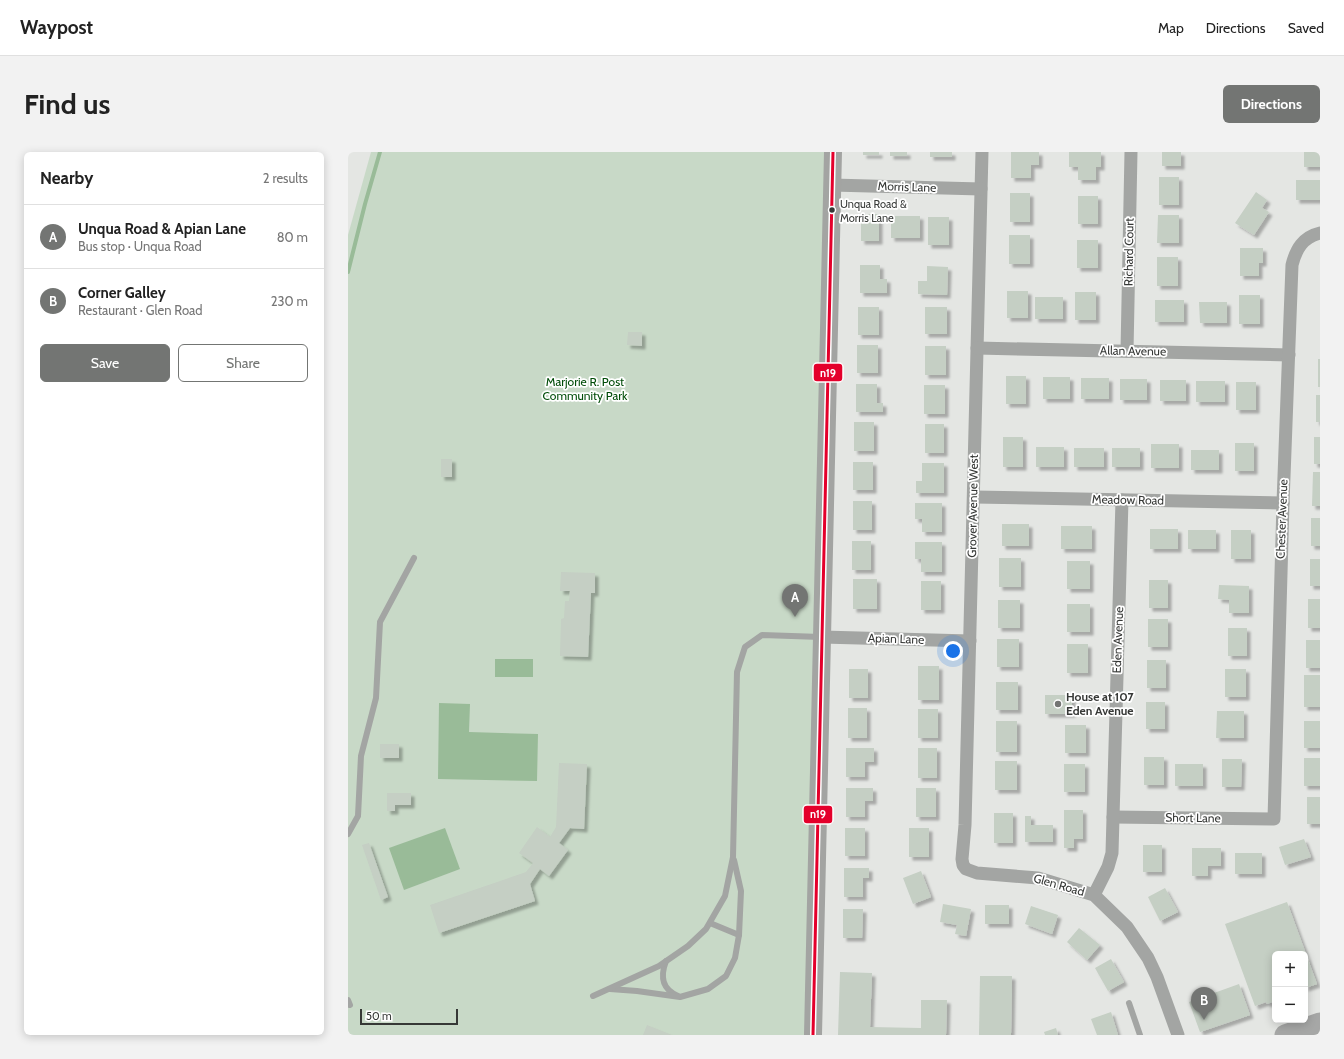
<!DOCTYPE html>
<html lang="en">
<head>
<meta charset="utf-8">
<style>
	:root { --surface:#fff; --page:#f2f2f2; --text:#222; --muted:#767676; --line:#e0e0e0; --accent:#737573 }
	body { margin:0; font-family:Cabin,sans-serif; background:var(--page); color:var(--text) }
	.controls { position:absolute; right:12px; bottom:12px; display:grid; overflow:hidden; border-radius:6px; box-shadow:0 2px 10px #0003 }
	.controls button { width:36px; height:36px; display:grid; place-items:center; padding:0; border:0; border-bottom:1px solid var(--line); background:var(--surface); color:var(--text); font:20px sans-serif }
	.scale { position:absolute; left:12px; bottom:10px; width:98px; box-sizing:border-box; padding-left:4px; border:2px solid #363836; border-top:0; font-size:11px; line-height:14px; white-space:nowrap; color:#363836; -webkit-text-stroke:3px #fff; paint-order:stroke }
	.you { position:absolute; left:605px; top:499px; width:14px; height:14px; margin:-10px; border:3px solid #fff; border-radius:50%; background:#1a73e8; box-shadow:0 0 0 6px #1a73e833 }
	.badge { display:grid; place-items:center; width:26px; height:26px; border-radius:50%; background:var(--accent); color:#fff; font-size:13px; font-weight:700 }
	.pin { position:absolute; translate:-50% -33px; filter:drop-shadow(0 1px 2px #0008) }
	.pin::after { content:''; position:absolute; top:21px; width:14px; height:12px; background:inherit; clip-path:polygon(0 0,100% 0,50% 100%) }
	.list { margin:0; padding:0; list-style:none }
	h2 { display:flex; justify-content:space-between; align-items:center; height:52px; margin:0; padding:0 16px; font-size:17px }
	h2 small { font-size:13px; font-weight:400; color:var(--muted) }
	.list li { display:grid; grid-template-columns:26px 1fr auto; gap:12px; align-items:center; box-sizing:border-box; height:64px; padding:0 16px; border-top:1px solid var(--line) }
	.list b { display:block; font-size:15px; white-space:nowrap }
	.list p { margin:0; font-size:13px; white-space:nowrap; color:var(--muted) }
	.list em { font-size:13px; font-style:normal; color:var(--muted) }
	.actions { display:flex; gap:8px; padding:12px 16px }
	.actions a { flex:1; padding:9px 0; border:1px solid var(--accent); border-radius:6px; text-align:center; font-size:14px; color:var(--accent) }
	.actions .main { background:var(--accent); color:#fff }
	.map { position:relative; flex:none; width:972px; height:883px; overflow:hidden; border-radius:6px }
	header { display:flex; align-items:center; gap:24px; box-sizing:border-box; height:56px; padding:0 20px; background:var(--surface); border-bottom:1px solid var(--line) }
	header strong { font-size:19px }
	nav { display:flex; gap:22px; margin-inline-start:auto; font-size:14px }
	.intro { display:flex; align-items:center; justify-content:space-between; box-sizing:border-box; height:96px; padding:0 24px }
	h1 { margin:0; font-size:28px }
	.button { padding:10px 18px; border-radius:6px; background:var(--accent); color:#fff; font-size:14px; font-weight:700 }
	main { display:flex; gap:24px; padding:0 24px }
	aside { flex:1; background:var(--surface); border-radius:6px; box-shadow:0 2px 10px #0003 }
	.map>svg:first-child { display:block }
	.green { fill:#c8d9c7 }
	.water { fill:#99bb98 }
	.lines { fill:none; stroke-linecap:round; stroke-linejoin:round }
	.stream { stroke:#99bb98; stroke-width:4 }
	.building { fill:#c5cfc4; filter:url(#shadow) }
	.lane { stroke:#a3a5a3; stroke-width:6 }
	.street { stroke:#a3a5a3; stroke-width:13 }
	.secondary { stroke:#a3a4a2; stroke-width:18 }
	.primary { stroke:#a6a7a6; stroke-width:21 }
	.bus-1-casing { stroke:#fff; stroke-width:6 }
	.bus-1 { stroke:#e4002b; stroke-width:3 }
	.bus-dot { fill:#363836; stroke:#fff; stroke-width:1.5 }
	.poi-dot { fill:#737573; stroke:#fff; stroke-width:1.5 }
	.labels { text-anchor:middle; stroke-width:3.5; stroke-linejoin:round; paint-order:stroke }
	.bus-label { font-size:11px; fill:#363836; stroke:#fff; text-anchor:start }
	.street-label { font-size:12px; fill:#363836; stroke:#fff }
	.park-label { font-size:12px; fill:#004c08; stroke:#fff }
	.poi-label { font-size:12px; font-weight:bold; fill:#363836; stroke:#fff; text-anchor:start }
	.line-badge { stroke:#fff; stroke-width:1.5 }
	.badge-label { font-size:11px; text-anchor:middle; font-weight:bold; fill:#fff }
</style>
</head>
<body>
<header>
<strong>Waypost</strong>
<nav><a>Map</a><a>Directions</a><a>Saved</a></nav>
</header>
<div class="intro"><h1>Find us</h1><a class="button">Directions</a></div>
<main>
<aside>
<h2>Nearby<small>2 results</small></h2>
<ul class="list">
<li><span class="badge">A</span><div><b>Unqua Road &amp; Apian Lane</b><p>Bus stop · Unqua Road</p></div><em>80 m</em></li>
<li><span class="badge">B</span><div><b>Corner Galley</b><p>Restaurant · Glen Road</p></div><em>230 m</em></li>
</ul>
<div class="actions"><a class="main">Save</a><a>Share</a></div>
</aside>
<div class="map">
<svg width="972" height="883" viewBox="0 0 972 883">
	<defs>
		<filter id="shadow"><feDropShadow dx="3.5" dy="3.5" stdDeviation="1" flood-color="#0004"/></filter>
	</defs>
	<rect width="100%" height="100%" fill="#e4e6e3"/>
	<!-- green -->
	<polygon class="green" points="23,0 480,0 460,883 0,883 0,83"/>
	<!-- water -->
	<g class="water">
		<rect x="147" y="507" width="38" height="18"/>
		<polygon points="91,551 122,552 121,580 190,582 189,629 90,627"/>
		<polygon points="97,676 112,717 56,738 41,696"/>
	</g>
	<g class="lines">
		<!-- stream -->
		<polyline class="stream" points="0,120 17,52 32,0"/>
	</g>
	<!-- building -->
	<g class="building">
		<rect x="515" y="0" width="16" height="3"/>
		<rect x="542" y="0" width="17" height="4"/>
		<rect x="582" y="0" width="22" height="5"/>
		<polygon points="663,0 691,0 691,13 683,13 683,26 663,26"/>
		<polygon points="721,0 753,0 753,15 748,15 748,28 730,28 730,15 721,15"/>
		<rect x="814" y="0" width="19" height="14"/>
		<rect x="956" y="0" width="16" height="15"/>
		<rect x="811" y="25" width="20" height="28"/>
		<rect x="948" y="28" width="24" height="20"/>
		<polygon points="908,40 919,48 914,56 921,60 906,83 887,71"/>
		<rect x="662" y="41" width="20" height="29"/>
		<rect x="730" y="44" width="20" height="28"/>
		<rect x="513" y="62" width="18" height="27"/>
		<polygon points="810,63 831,63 831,91 809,91"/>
		<rect x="543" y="64" width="29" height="22"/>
		<rect x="580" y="65" width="21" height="28"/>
		<rect x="661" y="83" width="21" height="29"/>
		<rect x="729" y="88" width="21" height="28"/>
		<polygon points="892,96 915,96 915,111 911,111 911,124 892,124"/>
		<rect x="809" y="105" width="21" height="29"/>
		<polygon points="512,113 532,113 532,127 539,127 539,141 512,141"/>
		<polygon points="579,114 600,115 599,143 570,142 570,129 579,129"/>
		<rect x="659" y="139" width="21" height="27"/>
		<rect x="727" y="140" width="21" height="28"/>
		<rect x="891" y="143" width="21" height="29"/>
		<rect x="687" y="145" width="28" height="22"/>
		<rect x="807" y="148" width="29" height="22"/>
		<polygon points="851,150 879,150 879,171 852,171"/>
		<rect x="510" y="155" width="21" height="28"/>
		<rect x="577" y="155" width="22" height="27"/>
		<polygon points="280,180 294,180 294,194 279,193"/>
		<rect x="509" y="193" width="21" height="28"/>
		<rect x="577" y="194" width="21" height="29"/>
		<rect x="970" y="207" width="2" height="28"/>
		<rect x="658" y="224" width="20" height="28"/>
		<rect x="695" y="225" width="27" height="22"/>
		<rect x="733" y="226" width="28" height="21"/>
		<rect x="772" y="227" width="27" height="21"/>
		<rect x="812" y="228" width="26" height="21"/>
		<rect x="848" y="229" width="29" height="21"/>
		<rect x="888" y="230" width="20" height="28"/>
		<polygon points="508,232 529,232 529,251 535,251 535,260 508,260"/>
		<rect x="576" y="233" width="21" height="29"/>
		<rect x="968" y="243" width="4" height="27"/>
		<rect x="506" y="270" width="20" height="29"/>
		<rect x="577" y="272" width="19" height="29"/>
		<rect x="655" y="285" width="20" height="30"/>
		<rect x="966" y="285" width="6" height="27"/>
		<rect x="887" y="291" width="19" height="28"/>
		<rect x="803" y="292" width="28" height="24"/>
		<rect x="688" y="295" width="28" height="20"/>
		<rect x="726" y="296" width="30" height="19"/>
		<rect x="764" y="296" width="28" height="19"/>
		<rect x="843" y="298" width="28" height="20"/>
		<rect x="93" y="307" width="11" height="18"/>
		<rect x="505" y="310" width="20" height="28"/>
		<polygon points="574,311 596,311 596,341 568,341 568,329 574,329"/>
		<polygon points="965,320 972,320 972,354 964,354"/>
		<rect x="505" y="349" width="19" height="29"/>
		<polygon points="567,351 594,351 594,380 574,380 574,367 567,367"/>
		<rect x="963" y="366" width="9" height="28"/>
		<rect x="654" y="372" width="27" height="22"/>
		<rect x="713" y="374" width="31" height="23"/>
		<rect x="802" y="377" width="28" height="20"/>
		<rect x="840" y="378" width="28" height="19"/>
		<rect x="883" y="378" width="20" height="29"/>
		<rect x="504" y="389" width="19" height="29"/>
		<polygon points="567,390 594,390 594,420 573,420 573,407 567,407"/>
		<rect x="651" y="406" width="22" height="29"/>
		<rect x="962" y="407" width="10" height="27"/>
		<rect x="719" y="409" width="23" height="28"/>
		<polygon points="213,420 247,421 247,441 243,441 240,505 212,504 213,467 216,466 217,449 221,449 222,439 212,439"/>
		<rect x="505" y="427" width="24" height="30"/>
		<rect x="801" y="428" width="19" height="28"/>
		<rect x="573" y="429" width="20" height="29"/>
		<polygon points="871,433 901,434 901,461 881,461 881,448 870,447"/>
		<rect x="960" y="447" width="12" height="29"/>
		<rect x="650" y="448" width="22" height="28"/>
		<rect x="719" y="452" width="23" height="28"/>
		<rect x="800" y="467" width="20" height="28"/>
		<rect x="880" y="476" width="19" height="28"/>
		<rect x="649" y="487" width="22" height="28"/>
		<rect x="958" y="488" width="14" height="28"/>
		<rect x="719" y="492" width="21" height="29"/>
		<rect x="799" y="508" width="19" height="28"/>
		<rect x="570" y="514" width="21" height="34"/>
		<rect x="501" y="517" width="19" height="29"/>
		<rect x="877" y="517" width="21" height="28"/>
		<rect x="956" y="523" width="16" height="32"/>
		<rect x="648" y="530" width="22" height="28"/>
		<rect x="697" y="543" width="27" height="19"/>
		<rect x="798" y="550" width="19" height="27"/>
		<rect x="500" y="556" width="19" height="30"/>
		<rect x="570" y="557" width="20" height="29"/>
		<polygon points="869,559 896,559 896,586 868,586"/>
		<rect x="648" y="569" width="21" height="31"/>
		<rect x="956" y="569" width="16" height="27"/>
		<rect x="717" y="573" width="21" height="28"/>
		<rect x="32" y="592" width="19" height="14"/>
		<polygon points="498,596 526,596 526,610 517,610 517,625 498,625"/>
		<rect x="570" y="596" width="19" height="30"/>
		<rect x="796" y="605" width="20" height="28"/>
		<rect x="956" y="606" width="16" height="28"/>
		<polygon points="874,607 894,607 893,635 874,635"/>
		<rect x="647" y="609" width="22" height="29"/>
		<polygon points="211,611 239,612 236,677 222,676 211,691 220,698 201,724 192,717 182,732 187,749 91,781 82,753 178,720 185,711 171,701 189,675 202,685 208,675"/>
		<rect x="716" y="612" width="21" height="28"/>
		<rect x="827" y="612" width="28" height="22"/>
		<polygon points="498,636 525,636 525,649 517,649 517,665 498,665"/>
		<rect x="568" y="636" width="20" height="29"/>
		<polygon points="39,641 63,641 63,653 47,653 47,659 39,659"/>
		<rect x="959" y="645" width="13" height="27"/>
		<polygon points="716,658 735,658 735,687 726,687 726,696 716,696"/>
		<rect x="646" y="661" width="19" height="30"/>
		<polygon points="677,664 683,664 683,673 705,673 705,690 677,690"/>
		<rect x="497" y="676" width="20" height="28"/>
		<rect x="561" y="676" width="20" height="29"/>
		<polygon points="956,687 963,705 937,713 931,695"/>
		<polygon points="21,691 40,745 33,748 14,693"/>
		<rect x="795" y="693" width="19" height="27"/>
		<polygon points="844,696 873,696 873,714 860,714 860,724 844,724"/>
		<rect x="887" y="701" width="27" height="21"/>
		<polygon points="496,716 521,716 521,726 515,726 515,745 496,745"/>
		<polygon points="573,719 583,745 565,752 555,726"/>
		<polygon points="817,736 830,760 812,769 800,745"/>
		<polygon points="939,750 969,832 957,836 957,802 927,802 927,849 919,852 918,850 907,854 877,772"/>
		<polygon points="595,752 623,757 618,784 607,782 609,773 592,770"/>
		<rect x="637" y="753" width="24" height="19"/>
		<polygon points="683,754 710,763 704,782 677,772"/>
		<polygon points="495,757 515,757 514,786 495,786"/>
		<polygon points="731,776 752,793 739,808 719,790"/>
		<polygon points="763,807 776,830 760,839 747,816"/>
		<polygon points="492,820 524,821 522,875 573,876 573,848 599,848 598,883 490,883"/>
		<polygon points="632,824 664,824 663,883 631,883"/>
		<polygon points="891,832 902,863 852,880 841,850"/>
		<polygon points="763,860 770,883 749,883 743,867"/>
		<polygon points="299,873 324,883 295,883"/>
		<polygon points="708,876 710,883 697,883 696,880"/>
	</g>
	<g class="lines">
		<!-- lane -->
		<g class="lane">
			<polyline points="0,682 10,664 13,604 28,546 32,470 66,406"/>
			<polyline points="362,771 391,783"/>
			<path d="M318 809C312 825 314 837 330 844"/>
			<polyline points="262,837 289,839 332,845 360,837 378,824 387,806 391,783 393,739 386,708"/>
			<polyline points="245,844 311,814 340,794 358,777 377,744 385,705 389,520 397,495 414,483 473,485"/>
			<polyline points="0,848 2,853"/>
			<polyline points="781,851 792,883"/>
		</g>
		<!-- street -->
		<g class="street">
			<polyline points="634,0 617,673 614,707 615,713 618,717 629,721 690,726 746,743 779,775 800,806 809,825 830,883"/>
			<polyline points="484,33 633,37"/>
			<polyline points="629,196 941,203"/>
			<polyline points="779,199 783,0"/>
			<polyline points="626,345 935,351"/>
			<polyline points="474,485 622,489"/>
			<path d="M765 665 926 667 935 351 944 113C948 97 955 85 972 81"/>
			<polyline points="746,743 760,715 764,701 774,348"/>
		</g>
		<!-- secondary -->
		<polyline class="secondary" points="465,883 485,0"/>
		<!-- primary -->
		<polyline class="primary" points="937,883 972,871"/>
		<!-- bus-1 casing -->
		<g class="bus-1-casing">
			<polyline id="bus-1" points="465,883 485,0"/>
		</g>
		<!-- bus-1 -->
		<use href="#bus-1" class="bus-1"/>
	</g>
	<!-- markers -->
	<circle class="bus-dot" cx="484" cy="58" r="3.5"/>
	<circle class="poi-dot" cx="710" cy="552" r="4"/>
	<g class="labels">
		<!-- bus labels -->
		<g class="bus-label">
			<text x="492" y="56">Unqua Road &amp;<tspan x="492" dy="14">Morris Lane</tspan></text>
		</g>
		<!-- street labels -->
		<g class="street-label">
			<text transform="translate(559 35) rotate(2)" y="4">Morris Lane</text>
			<text transform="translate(781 100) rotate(-89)" y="4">Richard Court</text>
			<text transform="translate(785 199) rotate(1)" y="4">Allan Avenue</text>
			<text transform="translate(780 348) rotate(1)" y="4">Meadow Road</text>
			<text transform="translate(625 354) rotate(-89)" y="4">Grover Avenue West</text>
			<text transform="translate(934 367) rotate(-88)" y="4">Chester Avenue</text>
			<text transform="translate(548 487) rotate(2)" y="4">Apian Lane</text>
			<text transform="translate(770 488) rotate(-88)" y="4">Eden Avenue</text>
			<text transform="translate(845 666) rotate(1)" y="4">Short Lane</text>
			<text transform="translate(711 733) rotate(16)" y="4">Glen Road</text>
		</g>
		<!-- park labels -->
		<g class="park-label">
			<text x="237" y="234">Marjorie R. Post<tspan x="237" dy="14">Community Park</tspan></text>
		</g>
		<!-- poi labels -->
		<g class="poi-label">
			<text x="718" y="549">House at 107<tspan x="718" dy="14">Eden Avenue</tspan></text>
		</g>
	</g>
	<g class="line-badge">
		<rect x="465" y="211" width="30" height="19" rx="4" fill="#e4002b"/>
		<rect x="455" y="653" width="30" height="19" rx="4" fill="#e4002b"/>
	</g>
	<g class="badge-label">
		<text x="480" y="225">n19</text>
		<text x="470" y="666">n19</text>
	</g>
</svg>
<div class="controls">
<button>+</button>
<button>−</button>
</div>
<div class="scale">50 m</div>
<div class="you"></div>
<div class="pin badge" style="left:447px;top:465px">A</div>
<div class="pin badge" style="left:856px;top:868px">B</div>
</div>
</main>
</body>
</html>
